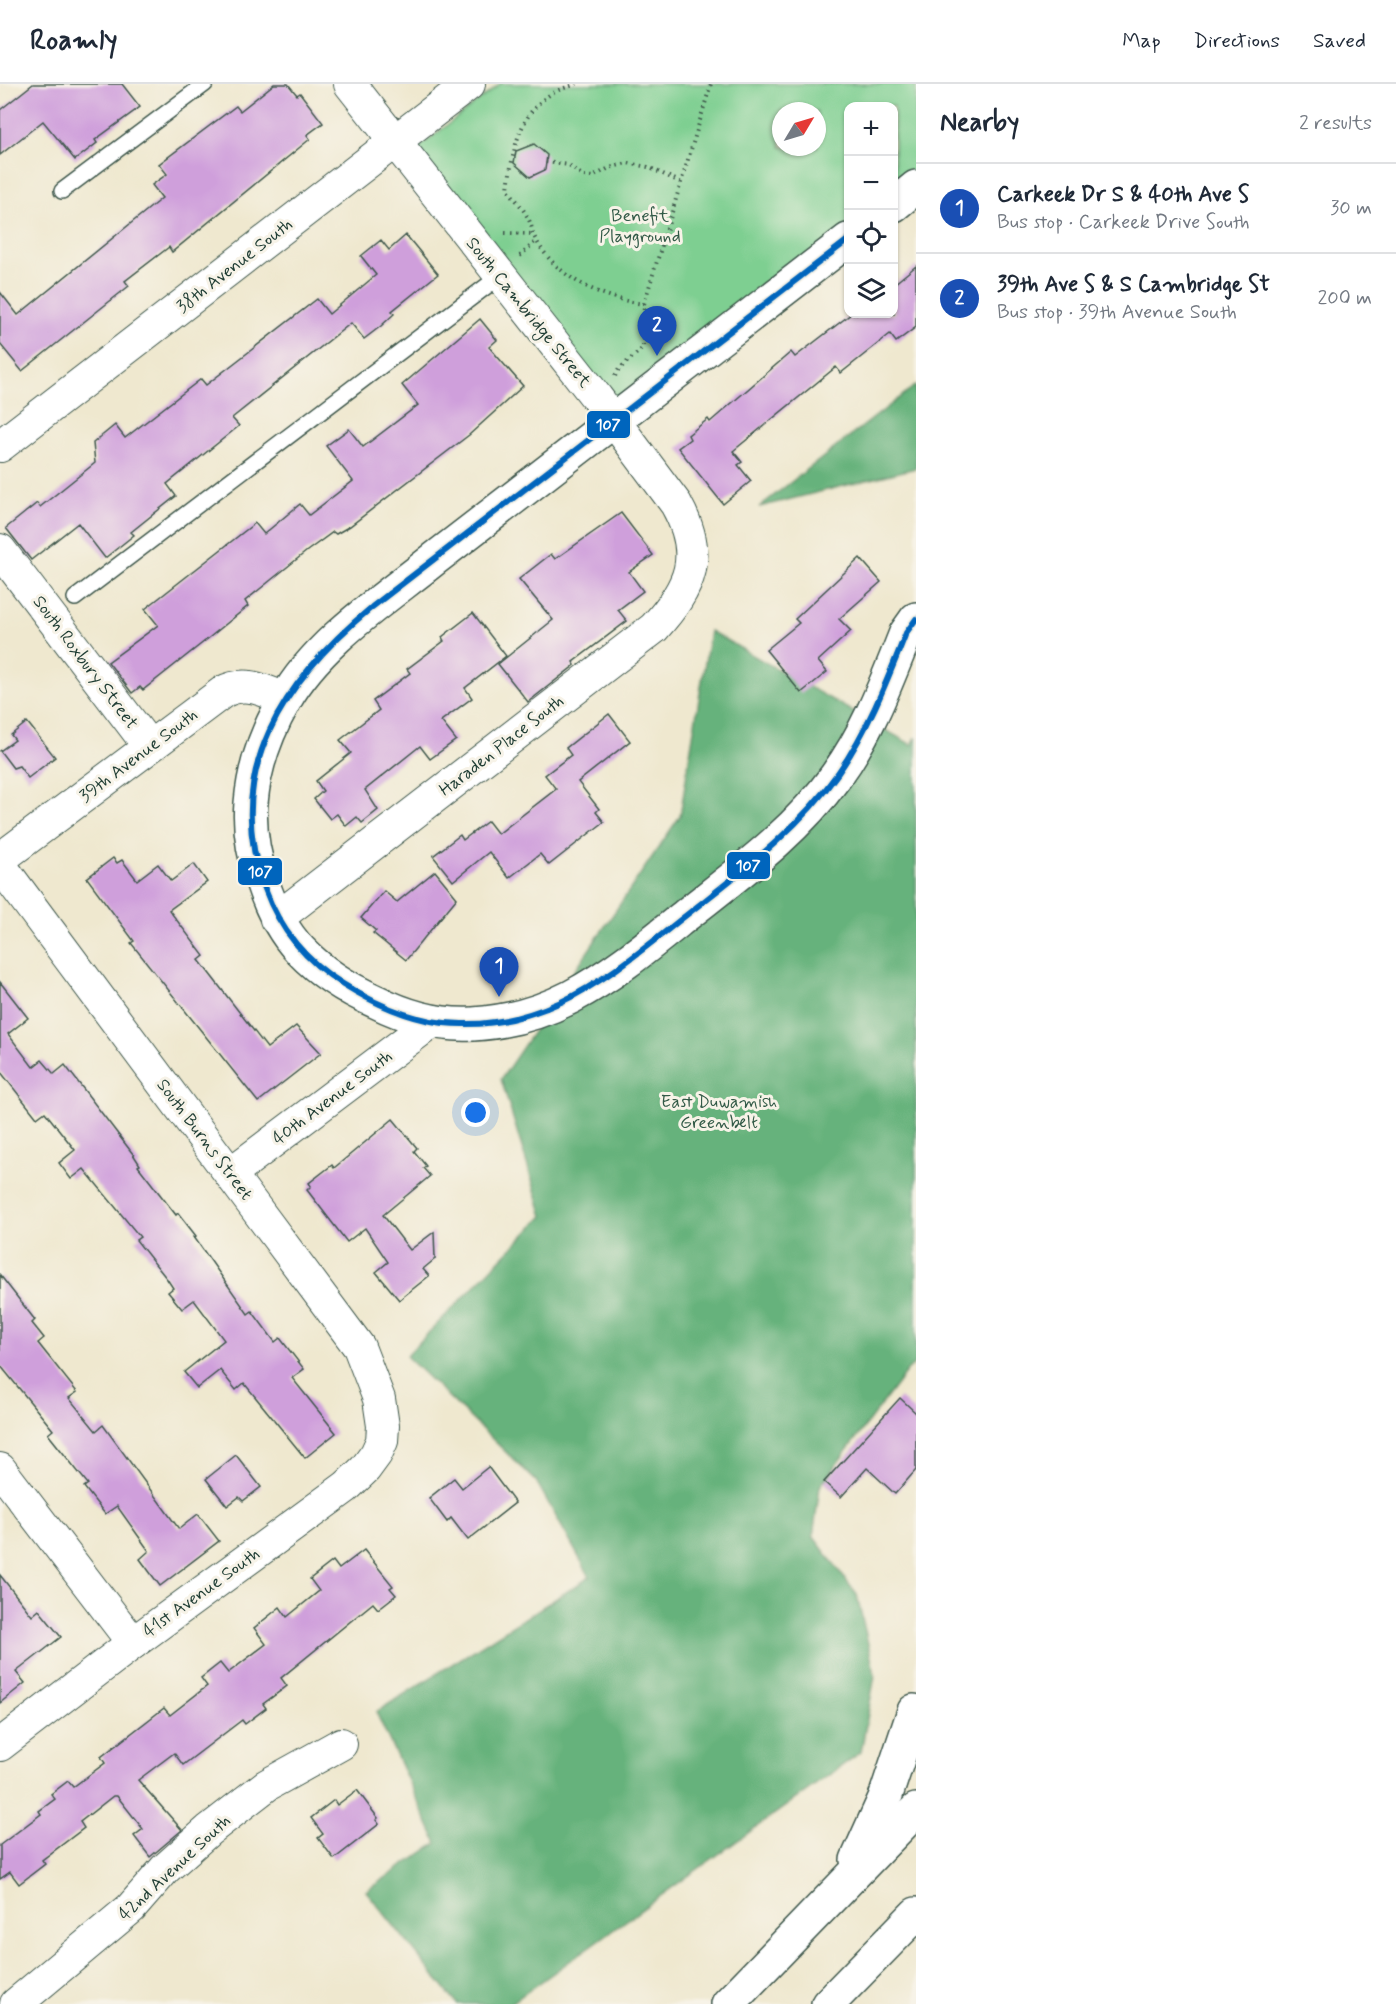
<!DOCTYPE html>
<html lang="en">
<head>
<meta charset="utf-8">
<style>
	:root { --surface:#fff; --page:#f2f2f3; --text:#1f2937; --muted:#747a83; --line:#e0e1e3; --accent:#7c3aed }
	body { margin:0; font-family:Mynerve,sans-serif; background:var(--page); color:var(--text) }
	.controls { position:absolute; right:18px; top:18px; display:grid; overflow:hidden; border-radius:12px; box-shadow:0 2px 4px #0004 }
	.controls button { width:54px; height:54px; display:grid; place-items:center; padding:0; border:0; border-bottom:2px solid var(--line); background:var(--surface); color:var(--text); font:30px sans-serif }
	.compass { position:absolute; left:772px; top:18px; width:54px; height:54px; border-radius:50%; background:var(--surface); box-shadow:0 2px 4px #0004; rotate:52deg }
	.you { position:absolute; left:476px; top:1029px; width:21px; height:21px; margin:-15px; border:4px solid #fff; border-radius:50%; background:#1a73e8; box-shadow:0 0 0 9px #1a73e833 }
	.badge { display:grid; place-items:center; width:39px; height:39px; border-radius:50%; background:var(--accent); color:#fff; font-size:20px; font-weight:700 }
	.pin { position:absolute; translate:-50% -50px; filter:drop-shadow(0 2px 3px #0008) }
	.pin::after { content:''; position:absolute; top:32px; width:21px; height:18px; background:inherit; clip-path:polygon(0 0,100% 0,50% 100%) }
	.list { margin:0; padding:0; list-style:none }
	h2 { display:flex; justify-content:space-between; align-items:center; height:78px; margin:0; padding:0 24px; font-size:26px }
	h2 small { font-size:20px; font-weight:400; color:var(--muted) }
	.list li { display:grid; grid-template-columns:39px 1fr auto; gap:18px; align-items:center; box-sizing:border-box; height:90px; padding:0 24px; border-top:2px solid var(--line) }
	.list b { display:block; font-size:22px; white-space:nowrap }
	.list p { margin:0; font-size:20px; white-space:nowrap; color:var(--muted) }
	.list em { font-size:20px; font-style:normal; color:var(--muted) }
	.icon { flex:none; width:33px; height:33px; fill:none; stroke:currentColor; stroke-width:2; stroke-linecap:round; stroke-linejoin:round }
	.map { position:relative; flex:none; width:916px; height:1920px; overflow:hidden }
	header { display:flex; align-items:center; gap:36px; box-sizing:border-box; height:84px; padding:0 30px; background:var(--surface); border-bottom:2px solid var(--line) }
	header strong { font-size:28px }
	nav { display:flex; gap:33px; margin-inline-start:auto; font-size:21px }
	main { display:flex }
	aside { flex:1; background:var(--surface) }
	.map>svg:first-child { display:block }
	.green { fill:#7ecf91; stroke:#4e8662; stroke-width:1.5; fill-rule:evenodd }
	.forest { fill:#66b27b; stroke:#427858; stroke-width:1.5 }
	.building { fill:#cf9fdb }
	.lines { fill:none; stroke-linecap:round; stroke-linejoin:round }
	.lane-casing { stroke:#3e574b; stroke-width:18 }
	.street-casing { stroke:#3e574b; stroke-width:34 }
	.secondary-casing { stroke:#3e574b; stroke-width:36 }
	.path { stroke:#3e574b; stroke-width:4; stroke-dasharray:1.5 4.5; stroke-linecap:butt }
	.lane { stroke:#fff; stroke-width:15 }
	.street { stroke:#fff; stroke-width:32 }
	.secondary { stroke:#fff; stroke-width:33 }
	.bus-1-casing { stroke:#f7f3e8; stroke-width:10 }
	.bus-1 { stroke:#0065bd; stroke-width:6 }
	.labels { text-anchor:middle; stroke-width:6; stroke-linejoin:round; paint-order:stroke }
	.park-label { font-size:18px; fill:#325a47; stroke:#f7f3e8 }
	.street-label { font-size:18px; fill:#1f3d34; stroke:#f7f3e8 }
	.line-badge { stroke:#f7f3e8; stroke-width:2 }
	.badge-label { font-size:16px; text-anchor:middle; font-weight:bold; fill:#fff }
</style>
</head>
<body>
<header>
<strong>Roamly</strong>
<nav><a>Map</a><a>Directions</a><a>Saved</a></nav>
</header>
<main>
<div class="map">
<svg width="916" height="1920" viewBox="0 0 916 1920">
	<rect width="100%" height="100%" fill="#f7f3e8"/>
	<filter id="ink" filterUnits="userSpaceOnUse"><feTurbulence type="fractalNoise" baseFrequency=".0167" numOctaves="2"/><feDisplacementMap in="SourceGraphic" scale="12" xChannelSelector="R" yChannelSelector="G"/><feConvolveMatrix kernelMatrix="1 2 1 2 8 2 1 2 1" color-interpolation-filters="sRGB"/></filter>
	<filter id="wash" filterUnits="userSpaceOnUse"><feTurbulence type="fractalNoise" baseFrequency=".008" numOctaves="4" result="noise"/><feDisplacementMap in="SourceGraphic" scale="24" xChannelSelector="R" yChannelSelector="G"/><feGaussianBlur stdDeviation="1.35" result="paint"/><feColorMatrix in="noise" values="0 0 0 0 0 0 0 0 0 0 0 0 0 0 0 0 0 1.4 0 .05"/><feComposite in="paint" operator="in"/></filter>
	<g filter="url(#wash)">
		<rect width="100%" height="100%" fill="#efe8cf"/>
		<!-- green -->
		<path class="green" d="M500 0H916V107L894 124V22H848V159L617 341 405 74ZM781 27H817V63H781Z"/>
		<!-- forest -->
		<g class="forest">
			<polygon points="916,301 916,384 759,423"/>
			<polygon points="710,547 912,661 916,653 916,1279 907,1287 820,1402 813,1452 857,1511 875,1591 861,1668 510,1920 457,1920 366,1807 437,1759 376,1628 590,1493 536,1397 406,1272 543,1132 501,995 680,732"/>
		</g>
		<g id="blocks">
			<!-- building -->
			<g class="building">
				<polygon points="33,0 122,0 140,23 95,56 97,59 75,76 43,37 0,71 0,26"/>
				<polygon points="274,0 288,0 297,11 300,9 323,39 307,51 310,55 172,168 169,163 125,197 129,202 22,287 0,260 0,208 18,231 162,114 152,101 167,90 159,80 236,22 240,27"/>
				<polygon points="534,60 547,71 545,86 530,93 514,79 516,67"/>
				<polygon points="406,151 438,190 392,227 394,230 381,242 364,255 351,239 232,334 239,342 167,400 176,412 131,448 134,451 105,474 78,439 31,476 6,444 37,419 40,423 95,379 93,359 115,341 125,354 201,295 206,301 317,215 329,230 376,191 361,172 381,156 389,166"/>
				<polygon points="916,182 916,243 896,258 890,250 841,289 836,283 733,367 742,378 738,381 751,397 723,420 678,364 690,355 688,351 708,335 710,338 791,268 795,273 851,230 894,230 894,200"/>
				<polygon points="480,235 497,256 489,263 523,302 469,351 350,442 336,450 333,448 307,467 245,517 248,522 210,553 143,606 140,603 132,609 108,578 158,541 145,525 255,439 264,450 300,420 309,431 353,397 326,362 349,345 363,363 418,321 402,301"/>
				<polygon points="621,429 653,471 629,488 643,507 618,526 627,537 573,578 575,581 528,618 498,580 553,536 519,495 551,470 555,475"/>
				<polygon points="860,474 881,498 839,535 851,547 818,577 827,588 801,609 766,566 799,539 795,535"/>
				<polygon points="473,529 506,572 465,604 472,614 441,637 456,656 430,675 420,662 365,706 378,726 362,739 357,733 346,742 337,730 330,735 314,715 323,707 316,697 351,669 340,656 379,626 373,617 410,589 407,585 444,557 442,553"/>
				<polygon points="609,630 630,657 578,698 599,725 596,728 604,738 549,781 540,770 509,794 489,768 453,797 433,772 460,751 463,756 488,737 498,750 556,705 545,691 571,671 566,664"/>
				<polygon points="27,638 55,673 28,694 19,682 13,684 0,667 15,656 11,651"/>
				<polygon points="113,774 117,779 122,776 137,796 158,780 171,797 194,780 207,798 169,826 204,872 199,876 267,964 296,942 321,969 258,1018 131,859 134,857 87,794"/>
				<polygon points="435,787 457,814 406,876 373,849 376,847 361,834 384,807 397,818"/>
				<polygon points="0,898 28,934 8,950 33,983 42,976 54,990 65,981 133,1070 140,1081 138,1082 176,1131 178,1129 196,1152 194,1153 248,1230 252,1227 275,1258 280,1254 304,1285 292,1294 336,1349 305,1374 244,1299 236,1306 220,1286 197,1304 184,1288 224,1256 194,1216 182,1225 168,1208 173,1204 167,1195 136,1156 140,1153 84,1085 71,1095 59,1079 75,1066 45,1028 37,1034 0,987"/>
				<polygon points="393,1035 417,1064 414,1067 426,1082 423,1084 430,1092 383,1131 410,1166 434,1148 435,1175 423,1185 429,1192 399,1216 376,1188 388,1178 365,1144 347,1158 307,1106 311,1102 309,1099 332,1081 334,1084"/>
				<polygon points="0,1191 35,1236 32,1239 44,1254 38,1259 77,1308 69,1314 96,1347 103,1341 179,1445 198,1430 219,1457 160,1502 140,1475 149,1467 117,1422 105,1430 84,1403 88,1400 48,1350 53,1346 0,1281"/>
				<polygon points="900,1314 916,1329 916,1386 895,1410 867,1384 841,1413 824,1398"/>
				<polygon points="236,1371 261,1403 243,1417 239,1413 227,1422 206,1395"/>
				<polygon points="488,1383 515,1419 468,1456 451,1434 447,1438 429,1414 454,1394 462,1404"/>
				<polygon points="364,1466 393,1502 390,1504 396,1511 378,1525 373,1519 281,1594 287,1602 263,1620 266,1624 245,1640 242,1636 183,1681 174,1669 138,1696 182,1746 150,1773 134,1752 143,1745 117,1712 113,1712 80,1738 84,1744 42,1776 45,1780 19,1800 10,1788 0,1795 0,1761 41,1730 39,1727 55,1715 51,1710 68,1697 73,1703 105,1679 101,1673 164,1624 170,1631 207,1602 201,1594 220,1579 228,1589 266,1560 254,1544 280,1523 287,1533 319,1507 310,1495 333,1477 339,1485"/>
				<polygon points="0,1491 32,1532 39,1526 61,1553 16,1588 25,1599 0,1619"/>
				<polygon points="357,1706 378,1734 376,1736 379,1740 334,1775 318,1754 323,1750 311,1734 334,1716 337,1721"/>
			</g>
		</g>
	</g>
	<g filter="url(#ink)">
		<use href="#blocks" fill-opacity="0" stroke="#3e574b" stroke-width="1.5"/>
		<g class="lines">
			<!-- lane casing -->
			<g class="lane-casing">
				<g id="lane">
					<polyline points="62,107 205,0"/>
					<polyline points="75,514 500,192"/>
				</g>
			</g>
			<!-- street casing -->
			<g class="street-casing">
				<g id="street">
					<polyline points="0,362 469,0"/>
					<polyline points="0,466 149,662"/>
					<path d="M0 775 223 608C245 596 264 606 285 615"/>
					<polyline points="0,781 359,1263 379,1315 383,1342 382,1357 376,1370 365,1385 346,1403 133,1559 0,1661"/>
					<path d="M276 835 654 544C691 503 705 472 676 420L597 314 350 0"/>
					<polyline points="231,1089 433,937"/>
					<polyline points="0,1385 133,1559"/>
					<polyline points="16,1920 131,1824 165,1785 209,1746 267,1701 341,1660"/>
				</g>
			</g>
			<!-- secondary casing -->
			<g class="secondary-casing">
				<g id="secondary">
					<polyline points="894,121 916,103"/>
					<path d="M848 156 433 476C382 517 318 558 285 616 267 647 254 683 251 719 247 765 268 833 301 867 322 889 348 905 375 917 405 932 439 942 473 940 507 938 542 928 571 913 613 891 650 860 686 831 739 789 796 748 836 692 868 648 886 599 906 549L916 535"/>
					<polyline points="857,1776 885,1714 914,1627"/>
					<polyline points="728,1920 916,1726"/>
					<polyline points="828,1920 916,1830"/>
				</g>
			</g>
			<!-- path -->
			<g class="path">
				<path d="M577 0C569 3 558 5 551 10 518 30 512 70 508 105 515 115 524 125 529 136 532 142 532 148 535 154 556 194 601 214 644 220"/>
				<polyline points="546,78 569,81 583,92 593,93 609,84 627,79 648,83 682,99"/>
				<polyline points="505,149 534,150"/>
				<polyline points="520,172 537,156"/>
				<polyline points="615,292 619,285 643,264 644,220 711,0"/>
			</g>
			<!-- lane -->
			<use href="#lane" class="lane"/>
			<!-- street -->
			<use href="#street" class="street"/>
			<!-- secondary -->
			<use href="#secondary" class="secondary"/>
			<!-- bus-1 casing -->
			<g class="bus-1-casing">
				<path id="bus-1" d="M848 156 372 523C285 595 221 688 265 805 280 846 305 877 343 900 378 922 420 940 462 940 495 941 530 932 561 918 608 896 648 861 689 829 742 787 798 746 838 689 868 646 887 597 906 549L916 535"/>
			</g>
			<!-- bus-1 -->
			<use href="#bus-1" class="bus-1"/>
		</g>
	</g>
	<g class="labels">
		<!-- park labels -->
		<g class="park-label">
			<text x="640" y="137">Benefit<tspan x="640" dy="21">Playground</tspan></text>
			<text x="719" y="1023">East Duwamish<tspan x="719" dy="21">Greenbelt</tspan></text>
		</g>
		<!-- street labels -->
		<g class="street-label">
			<text transform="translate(234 181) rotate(-38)" y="6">38th Avenue South</text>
			<text transform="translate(529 228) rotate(51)" y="6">South Cambridge Street</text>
			<text transform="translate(86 578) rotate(53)" y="6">South Roxbury Street</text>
			<text transform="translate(501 661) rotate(-38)" y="6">Haraden Place South</text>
			<text transform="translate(138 671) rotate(-37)" y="6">39th Avenue South</text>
			<text transform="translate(332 1013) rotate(-37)" y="6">40th Avenue South</text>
			<text transform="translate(205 1055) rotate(53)" y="6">South Burns Street</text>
			<text transform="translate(201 1508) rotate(-36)" y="6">41st Avenue South</text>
			<text transform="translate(174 1783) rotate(-43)" y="6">42nd Avenue South</text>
		</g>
	</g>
	<g class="line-badge">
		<rect x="586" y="326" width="45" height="29" rx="6" fill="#0065bd"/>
		<rect x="726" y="767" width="45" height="29" rx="6" fill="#0065bd"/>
		<rect x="237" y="773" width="46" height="29" rx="6" fill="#0065bd"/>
	</g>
	<g class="badge-label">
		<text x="608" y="346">107</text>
		<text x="748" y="787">107</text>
		<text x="260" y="793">107</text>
	</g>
</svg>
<div class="controls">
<button>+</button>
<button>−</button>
<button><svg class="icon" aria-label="locate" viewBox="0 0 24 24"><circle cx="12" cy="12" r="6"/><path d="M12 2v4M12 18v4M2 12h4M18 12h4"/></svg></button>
<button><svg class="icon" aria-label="layers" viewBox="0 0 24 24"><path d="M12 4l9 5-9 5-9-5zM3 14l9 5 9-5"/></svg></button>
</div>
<svg class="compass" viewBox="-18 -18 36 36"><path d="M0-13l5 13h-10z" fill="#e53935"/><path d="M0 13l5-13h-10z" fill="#747a83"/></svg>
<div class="you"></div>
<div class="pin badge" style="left:499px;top:913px;background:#1a4fb4">1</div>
<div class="pin badge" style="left:657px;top:272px;background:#1a4fb4">2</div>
</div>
<aside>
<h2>Nearby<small>2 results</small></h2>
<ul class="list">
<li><span class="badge" style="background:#1a4fb4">1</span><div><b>Carkeek Dr S &amp; 40th Ave S</b><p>Bus stop · Carkeek Drive South</p></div><em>30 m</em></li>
<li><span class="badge" style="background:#1a4fb4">2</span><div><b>39th Ave S &amp; S Cambridge St</b><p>Bus stop · 39th Avenue South</p></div><em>200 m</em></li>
</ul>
</aside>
</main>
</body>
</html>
